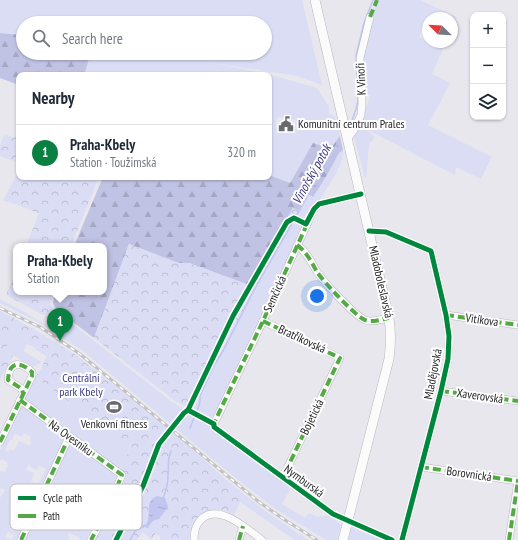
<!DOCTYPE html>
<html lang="en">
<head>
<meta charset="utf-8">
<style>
	:root { --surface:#fff; --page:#f6f6f7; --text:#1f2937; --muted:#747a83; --line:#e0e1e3; --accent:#0b8043 }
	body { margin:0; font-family:"PT Sans Narrow",sans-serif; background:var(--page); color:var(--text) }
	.controls { position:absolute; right:12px; top:12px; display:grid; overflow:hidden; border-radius:8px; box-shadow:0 1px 3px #0004 }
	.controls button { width:36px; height:36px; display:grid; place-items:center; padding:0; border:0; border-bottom:1px solid var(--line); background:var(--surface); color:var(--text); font:20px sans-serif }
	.compass { position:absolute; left:422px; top:12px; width:36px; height:36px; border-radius:50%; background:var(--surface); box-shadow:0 1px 3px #0004; rotate:294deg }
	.you { position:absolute; left:317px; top:296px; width:14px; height:14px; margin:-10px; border:3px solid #fff; border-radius:50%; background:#1a73e8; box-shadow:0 0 0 6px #1a73e833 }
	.badge { display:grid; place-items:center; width:26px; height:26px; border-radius:50%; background:var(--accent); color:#fff; font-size:13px; font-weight:700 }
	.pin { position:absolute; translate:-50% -33px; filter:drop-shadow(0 1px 2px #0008) }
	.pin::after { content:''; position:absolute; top:21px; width:14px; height:12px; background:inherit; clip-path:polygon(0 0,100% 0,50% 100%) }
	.popup { position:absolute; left:13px; top:243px; width:94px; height:52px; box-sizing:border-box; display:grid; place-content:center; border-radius:8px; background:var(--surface); filter:drop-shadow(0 1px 3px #0005); font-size:13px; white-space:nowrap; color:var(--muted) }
	.popup b { font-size:15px; color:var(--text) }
	.popup::after { content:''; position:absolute; left:50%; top:100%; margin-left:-8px; border:8px solid transparent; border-top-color:var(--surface) }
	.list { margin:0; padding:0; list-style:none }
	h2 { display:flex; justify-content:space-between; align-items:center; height:52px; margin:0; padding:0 16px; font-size:17px }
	h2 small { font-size:13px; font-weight:400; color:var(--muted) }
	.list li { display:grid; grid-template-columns:26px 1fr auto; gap:12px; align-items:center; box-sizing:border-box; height:56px; padding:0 16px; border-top:1px solid var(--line) }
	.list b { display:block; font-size:15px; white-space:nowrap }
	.list p { margin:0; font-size:13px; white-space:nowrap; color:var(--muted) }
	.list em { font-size:13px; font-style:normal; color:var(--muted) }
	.icon { flex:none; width:22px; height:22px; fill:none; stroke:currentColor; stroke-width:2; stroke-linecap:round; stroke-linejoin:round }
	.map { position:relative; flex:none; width:518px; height:540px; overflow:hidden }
	.search { position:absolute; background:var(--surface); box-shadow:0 1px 3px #0004; left:16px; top:16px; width:256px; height:44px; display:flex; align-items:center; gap:10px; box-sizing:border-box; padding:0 14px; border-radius:22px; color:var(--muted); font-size:15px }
	.panel { position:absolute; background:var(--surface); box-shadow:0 1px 3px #0004; left:16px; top:72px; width:256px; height:108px; border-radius:8px }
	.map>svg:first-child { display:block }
	.green { fill:#dbddf5; fill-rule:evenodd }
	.forest { fill:url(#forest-firs) }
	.park { fill:url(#park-crowns); fill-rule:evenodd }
	.water { fill:url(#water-ripples) }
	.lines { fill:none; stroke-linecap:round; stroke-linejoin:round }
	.stream { stroke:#c1c5ef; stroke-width:1.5 }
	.minor-casing { stroke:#b9b9be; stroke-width:8 }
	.major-casing { stroke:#b9b9be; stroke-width:10 }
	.minor { stroke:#fbfbfc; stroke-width:7 }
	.major { stroke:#fbfbfc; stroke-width:9 }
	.rail-casing { stroke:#c2c2c4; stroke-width:3 }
	.rail { stroke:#fff; stroke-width:1.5; stroke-dasharray:4.5; stroke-linecap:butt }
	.quiet { stroke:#53aa44; stroke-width:4; stroke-dasharray:8 4; stroke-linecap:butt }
	.cycleway-casing { stroke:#fff; stroke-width:8 }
	.cycleway { stroke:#00873e; stroke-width:5 }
	.labels { text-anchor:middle; stroke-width:4; stroke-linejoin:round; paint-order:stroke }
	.street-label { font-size:12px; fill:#26262a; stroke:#fff }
	.poi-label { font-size:12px; fill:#26262a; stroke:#fff; text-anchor:start }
	.park-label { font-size:12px; fill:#3d3c81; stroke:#fff }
	.water-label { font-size:13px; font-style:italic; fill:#39377b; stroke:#fff }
	.key { fill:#fff; stroke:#bebebf; stroke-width:1 }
	.key-label { font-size:11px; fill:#26262a }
</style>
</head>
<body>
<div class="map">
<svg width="518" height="540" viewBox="0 0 518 540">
	<defs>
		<pattern id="forest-firs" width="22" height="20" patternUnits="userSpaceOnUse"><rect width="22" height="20" fill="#c1c3e5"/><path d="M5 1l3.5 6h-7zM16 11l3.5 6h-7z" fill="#a6a7c5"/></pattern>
		<pattern id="park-crowns" width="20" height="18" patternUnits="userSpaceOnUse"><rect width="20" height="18" fill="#dbddf5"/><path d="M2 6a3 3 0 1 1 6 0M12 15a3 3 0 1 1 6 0" fill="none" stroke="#bcbed2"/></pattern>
		<pattern id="water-ripples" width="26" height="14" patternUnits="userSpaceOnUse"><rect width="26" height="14" fill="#c1c5ef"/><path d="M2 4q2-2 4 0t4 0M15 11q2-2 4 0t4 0" fill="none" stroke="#a6a9cd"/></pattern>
	</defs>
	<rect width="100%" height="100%" fill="#e7e7ed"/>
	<!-- green -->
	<g class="green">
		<path d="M0 0H302L322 85 297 76 200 61 264 73 317 88 329 107V114L335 116 340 136 331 148 313 143 290 183 269 175V75H84L91 53H265V23H23V34L0 33ZM277 117 296 120 295 131 276 129Z"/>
		<path d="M378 0H420L456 17 452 27V18H428V21L425 20 419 37 426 40 428 35V42H446L432 74 450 83 428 125 492 157 481 179 456 167 455 175 364 128 375 137 369 144 366 178 365 177 353 134 359 125 361 126 370 95 363 92 361 61 369 39C365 30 374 9 378 0Z"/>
		<path d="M343 150C345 164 326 189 319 201L212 421 191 410 212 365 293 223 309 194 310 196 327 175 339 153Z"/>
		<polygon points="0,299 21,310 52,329 60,315 70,322 172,402 209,424 210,427 291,488 282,504 305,518 309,513 318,517 328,515 341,525 337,540 326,540 274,508 227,471 82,350 42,324 0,303"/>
		<polygon points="13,333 48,353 46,356 35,349 36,348 27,344 23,351 42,362 33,367 4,350"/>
		<polygon points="35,377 131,447 122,467 118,468 26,400 25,397"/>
		<path d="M23 407 63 436 64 440 17 540H12L14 535 7 532 5 537 12 540H0V498L5 490 1 488 0 490V471L5 472 6 470 5 469 8 466 7 462 2 459 0 461V451L20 408ZM24 433 31 437 30 441 32 442 30 446 19 441 14 451 10 449 8 452 5 450 10 440H12L15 434 22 437ZM28 465 38 471 37 469 39 466 46 469 39 482H38L37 484 31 481 34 473 26 470Z"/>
		<polygon points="72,443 115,474 116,478 86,540 79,540 80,538 69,533 68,536 70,538 69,540 24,540 70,444"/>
		<polygon points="225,479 268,513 308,540 295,540 240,502"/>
		<polygon points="350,528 353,528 381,540 347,540"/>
	</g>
	<!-- forest -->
	<g class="forest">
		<polygon points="0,33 23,35 23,53 91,53 84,75 19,75 19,85 0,78"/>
		<polygon points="340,136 343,150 339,153 327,175 313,197 308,194 299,211 293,208 249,285 189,263 178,263 129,244 94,338 56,309 53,303 55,292 104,292 104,246 74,246 103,177 269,177 269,175 290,183 313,143 331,148"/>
	</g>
	<!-- park -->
	<g class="park">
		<path d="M19 128V163L0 156C0 148 0 140 5 135L15 138Z"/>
		<polygon points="19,170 19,177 99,177 71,246 26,246 39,213 3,200"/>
		<polygon points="293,208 299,211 293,223 212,365 191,410 174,400 94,338 129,244 178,263 189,263 249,285"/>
		<path d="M16 272V292H53C50 298 49 303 53 309L46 314 43 315 6 295Z"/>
		<path d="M0 311 30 327 73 353 175 433 225 479 240 502 234 515 224 510 204 513 191 528 189 540H161L160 537 156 533 151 540 143 532 137 540H95L126 476 120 471 131 447 35 377 41 369 48 353 14 334 4 350 13 356 0 379ZM157 496 159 519 153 521 147 528 149 520 148 514 153 498Z"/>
	</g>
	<!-- water -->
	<path class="water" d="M157 496 165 498 168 507 159 519 153 521 147 528 145 526C153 516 143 502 157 496Z"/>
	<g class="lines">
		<!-- stream -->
		<g class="stream">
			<polyline points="350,127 356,109 358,100 356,56 364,23 373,0"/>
			<polyline points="190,428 198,408 200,402 200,396 214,365 223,351 253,292 339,141"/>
			<path d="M163 498C166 491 168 484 168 476 169 466 167 460 171 451"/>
			<polyline points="130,540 135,531 147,525"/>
		</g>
		<!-- minor casing -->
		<g class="minor-casing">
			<g id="minor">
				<polyline points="347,139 354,130 361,115 362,103 360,58 370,17"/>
				<polyline points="361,194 319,204 314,209 263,321 214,424 214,427 333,514 392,540"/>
				<polyline points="369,231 386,232 431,251 446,315 449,336 448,359 441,391 402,540"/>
				<path d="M297 245C306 251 312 263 317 272 324 282 354 315 365 320 371 323 383 319 389 318"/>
				<polyline points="446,315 518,325"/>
				<polyline points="263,321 340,358 283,477"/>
				<polyline points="441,391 518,401"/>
				<polyline points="20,400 122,475 108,508 91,540"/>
				<path d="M0 442 32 376V372C20 361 9 361 8 380L22 389 23 393"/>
				<polyline points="421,467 518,481"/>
				<polyline points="21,540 69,437"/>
				<path d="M194 540C194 535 195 529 197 525 213 497 247 529 262 540"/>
				<polyline points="239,540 243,526"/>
				<polyline points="509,540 518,481"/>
			</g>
		</g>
		<!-- major casing -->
		<g class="major-casing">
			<path id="major" d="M315 0 389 318C391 332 391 345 389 359L343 540"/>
		</g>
		<!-- minor -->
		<use href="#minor" class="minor"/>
		<!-- major -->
		<use href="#major" class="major"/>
		<!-- rail casing -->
		<g class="rail-casing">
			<polyline id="rail" points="0,308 40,327 80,354 259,502 285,520 317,540"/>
		</g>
		<!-- rail -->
		<use href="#rail" class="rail"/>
		<!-- quiet -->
		<g class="quiet">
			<polyline points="370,17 377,0"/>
			<path d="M297 245C306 251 312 263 317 272 324 282 354 315 365 320 371 323 383 319 389 318"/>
			<polyline points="446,315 518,325"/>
			<polyline points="263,321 340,358 283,477"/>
			<polyline points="441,391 518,401"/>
			<polyline points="20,400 122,475 108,508 91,540"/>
			<polyline points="214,427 214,423 263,321 308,222"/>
			<path d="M0 442 32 376V372C20 361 9 361 8 380L22 389 23 393"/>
			<polyline points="421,467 518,481"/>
			<polyline points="21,540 69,437"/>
			<polyline points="239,540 243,526"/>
			<polyline points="509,540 518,481"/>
		</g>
		<!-- cycleway casing -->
		<g class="cycleway-casing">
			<g id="cycleway">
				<polyline points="369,231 386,232 431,251 446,315 449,336 448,359 441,391 402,540"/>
				<polyline points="188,410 214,424 214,427 333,514 392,540"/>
				<polyline points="116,540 143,486 159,444 184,413 188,410 233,316 287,222 294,218 306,224 314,209 319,204 361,194"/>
			</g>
		</g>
		<!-- cycleway -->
		<use href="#cycleway" class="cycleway"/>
	</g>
	<!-- icons -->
	<defs>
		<g id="civic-bare" transform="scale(1.2)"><path d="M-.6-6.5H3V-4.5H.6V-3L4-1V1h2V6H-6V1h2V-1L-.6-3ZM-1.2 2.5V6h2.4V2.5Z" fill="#6a6a6e" stroke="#fff" stroke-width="2.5" paint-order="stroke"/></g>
		<g id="stadium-bare" transform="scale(1.2)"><path d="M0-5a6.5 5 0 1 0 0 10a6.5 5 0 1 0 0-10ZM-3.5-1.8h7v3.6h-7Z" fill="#6a6a6e" stroke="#fff" stroke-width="2.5" paint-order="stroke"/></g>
	</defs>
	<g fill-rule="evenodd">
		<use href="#civic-bare" x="286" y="124"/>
		<use href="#stadium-bare" x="114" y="407"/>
	</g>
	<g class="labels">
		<!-- street labels -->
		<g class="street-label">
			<text transform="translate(361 79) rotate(-93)" y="4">K Vinoři</text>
			<text transform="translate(381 282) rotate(77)" y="4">Mladoboleslavská</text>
			<text transform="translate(275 294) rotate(-66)" y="4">Semčická</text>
			<text transform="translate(482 320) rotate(8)" y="4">Vitíkova</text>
			<text transform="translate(302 339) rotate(25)" y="4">Bratříkovská</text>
			<text transform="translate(433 374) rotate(-79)" y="4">Mladějovská</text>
			<text transform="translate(480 396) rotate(8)" y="4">Xaverovská</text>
			<text transform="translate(312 417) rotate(-64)" y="4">Bojetická</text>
			<text transform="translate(71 438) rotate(36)" y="4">Na Ovesníku</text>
			<text transform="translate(469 474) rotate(8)" y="4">Borovnická</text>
			<text transform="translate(304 481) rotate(36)" y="4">Nymburská</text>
		</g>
		<!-- poi labels -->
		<g class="poi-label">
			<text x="298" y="128">Komunitní centrum Prales</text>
			<text x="114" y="428" text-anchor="middle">Venkovní fitness</text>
		</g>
		<!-- park labels -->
		<g class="park-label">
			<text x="81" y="382">Centrální<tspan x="81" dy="14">park Kbely</tspan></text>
		</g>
		<!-- water labels -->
		<g class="water-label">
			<text transform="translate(311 174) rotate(-61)" y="5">Vinořský potok</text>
		</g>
	</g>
	<!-- legend -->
	<rect x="10" y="484" width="132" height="46" rx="6" class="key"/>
	<rect x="18" y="496" width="18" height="4" fill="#00873e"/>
	<rect x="18" y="514" width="18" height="4" fill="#53aa44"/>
	<g class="key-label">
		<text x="43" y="502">Cycle path</text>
		<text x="43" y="520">Path</text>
	</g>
</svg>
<div class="controls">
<button>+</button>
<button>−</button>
<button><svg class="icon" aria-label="layers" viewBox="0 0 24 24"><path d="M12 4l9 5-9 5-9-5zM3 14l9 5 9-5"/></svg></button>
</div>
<svg class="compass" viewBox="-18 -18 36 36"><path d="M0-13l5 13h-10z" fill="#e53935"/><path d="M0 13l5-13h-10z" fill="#747a83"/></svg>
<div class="you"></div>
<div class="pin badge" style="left:60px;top:341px">1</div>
<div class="popup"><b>Praha-Kbely</b>Station</div>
<div class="search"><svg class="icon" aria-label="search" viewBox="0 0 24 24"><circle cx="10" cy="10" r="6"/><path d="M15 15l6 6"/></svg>Search here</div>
<section class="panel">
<h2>Nearby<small></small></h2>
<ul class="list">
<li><span class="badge">1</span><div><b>Praha-Kbely</b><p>Station · Toužimská</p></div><em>320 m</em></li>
</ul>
</section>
</div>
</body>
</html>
